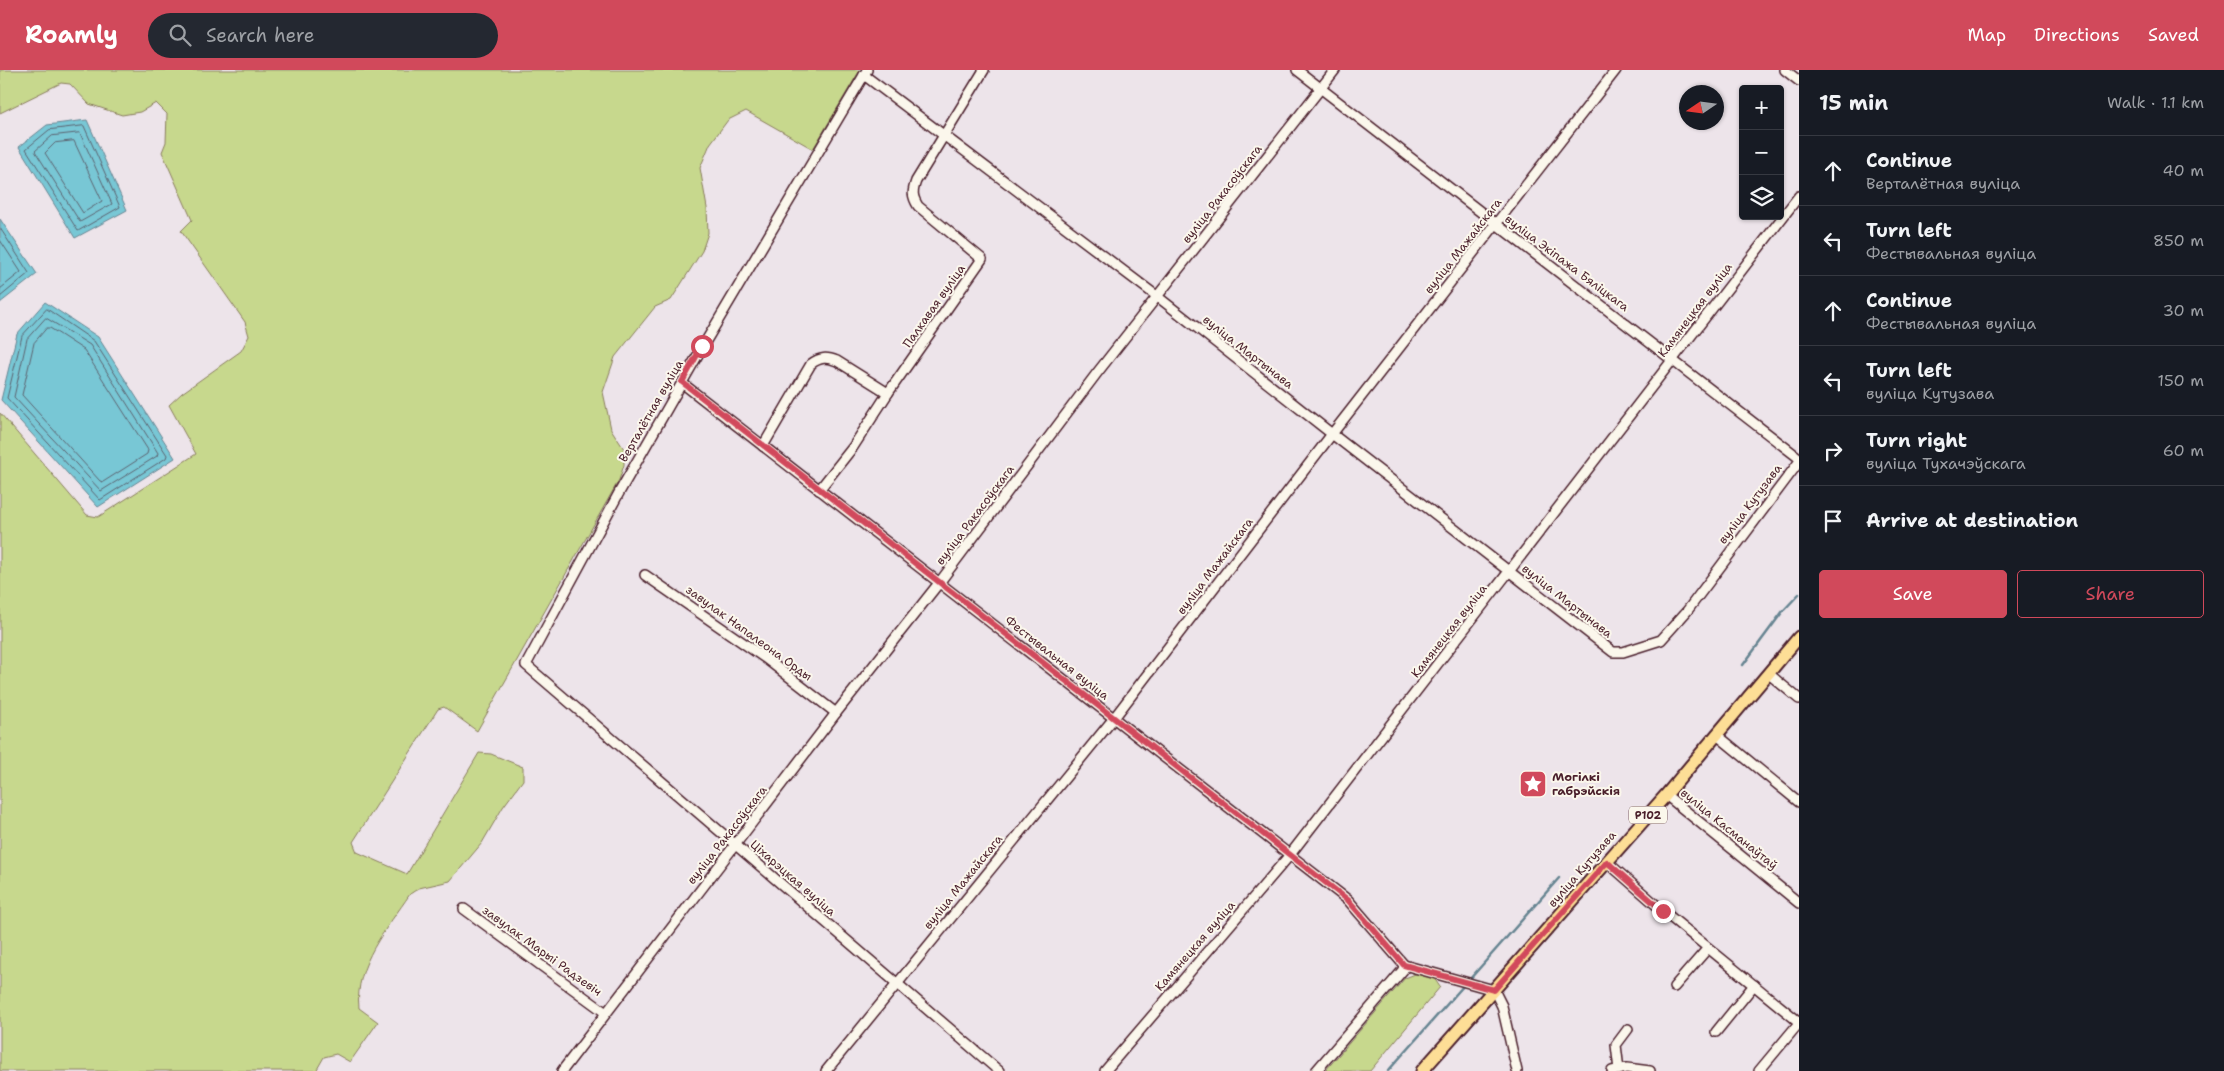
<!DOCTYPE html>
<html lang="en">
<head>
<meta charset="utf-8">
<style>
	:root { --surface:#171b24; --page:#242831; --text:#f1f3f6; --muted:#9ea1a6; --line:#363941; --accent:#d1495b }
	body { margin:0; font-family:"Shantell Sans",sans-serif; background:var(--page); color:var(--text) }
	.controls { position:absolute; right:15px; top:15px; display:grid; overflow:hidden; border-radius:5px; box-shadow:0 1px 4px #0004 }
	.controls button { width:45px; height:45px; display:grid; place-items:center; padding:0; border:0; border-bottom:1px solid var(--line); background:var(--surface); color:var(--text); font:25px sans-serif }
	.compass { position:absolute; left:1679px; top:15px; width:45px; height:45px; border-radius:50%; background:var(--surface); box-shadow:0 1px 4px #0004; rotate:257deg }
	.stop { position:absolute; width:15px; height:15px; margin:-11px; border:4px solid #d1495b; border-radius:50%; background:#fff }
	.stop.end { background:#d1495b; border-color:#fff; box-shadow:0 1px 5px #0008 }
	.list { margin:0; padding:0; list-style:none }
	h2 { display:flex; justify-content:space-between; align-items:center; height:65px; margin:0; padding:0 20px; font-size:21px }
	h2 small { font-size:16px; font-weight:400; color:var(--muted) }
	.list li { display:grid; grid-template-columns:32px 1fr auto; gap:15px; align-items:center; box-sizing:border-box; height:70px; padding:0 20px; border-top:1px solid var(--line) }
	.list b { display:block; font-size:19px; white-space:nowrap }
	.list p { margin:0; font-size:16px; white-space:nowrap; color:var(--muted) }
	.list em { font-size:16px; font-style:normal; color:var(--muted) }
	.actions { display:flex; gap:10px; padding:15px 20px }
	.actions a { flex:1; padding:11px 0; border:1px solid var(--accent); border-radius:5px; text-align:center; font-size:18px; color:var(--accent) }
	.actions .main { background:var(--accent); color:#fff }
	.icon { flex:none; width:28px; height:28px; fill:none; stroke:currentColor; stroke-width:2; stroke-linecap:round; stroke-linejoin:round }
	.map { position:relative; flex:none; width:1799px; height:1001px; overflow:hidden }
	header { display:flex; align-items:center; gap:30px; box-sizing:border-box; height:70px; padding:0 25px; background:var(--accent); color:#fff }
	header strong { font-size:24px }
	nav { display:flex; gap:28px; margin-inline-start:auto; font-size:18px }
	.search { width:350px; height:45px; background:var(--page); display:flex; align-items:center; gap:12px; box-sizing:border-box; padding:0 18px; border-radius:28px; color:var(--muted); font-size:19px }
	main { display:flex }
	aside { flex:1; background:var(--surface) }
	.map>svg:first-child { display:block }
	.green { fill:#c7d88d; stroke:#887c5c }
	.water { fill:#78c7d5; stroke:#668491 }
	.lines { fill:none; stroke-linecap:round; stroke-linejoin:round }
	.shore { stroke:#5c626f; stroke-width:1 }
	.stream { stroke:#668491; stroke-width:2.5 }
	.minor-casing { stroke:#4a1f2b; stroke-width:12 }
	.major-casing { stroke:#4a1f2b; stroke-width:15 }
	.minor { stroke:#fbf7ec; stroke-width:9 }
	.major { stroke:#fdde96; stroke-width:11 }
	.route { stroke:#d1495b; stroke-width:6 }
	.labels { text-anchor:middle; stroke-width:4; stroke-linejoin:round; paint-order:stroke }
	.shield { fill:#fbf7ec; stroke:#7f6065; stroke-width:1 }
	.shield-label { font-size:11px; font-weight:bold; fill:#4a1f2b }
	.street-label { font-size:12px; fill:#4a1f2b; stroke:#fbf7ec }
	.poi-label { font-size:12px; font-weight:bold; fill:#4a1f2b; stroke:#fbf7ec; text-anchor:start }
</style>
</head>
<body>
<header>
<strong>Roamly</strong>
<div class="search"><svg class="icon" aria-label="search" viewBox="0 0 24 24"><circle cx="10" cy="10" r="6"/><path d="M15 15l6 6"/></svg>Search here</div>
<nav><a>Map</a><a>Directions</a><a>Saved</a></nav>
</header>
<main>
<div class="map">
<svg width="1799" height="1001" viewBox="0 0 1799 1001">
	<rect width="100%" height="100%" fill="#ede4ea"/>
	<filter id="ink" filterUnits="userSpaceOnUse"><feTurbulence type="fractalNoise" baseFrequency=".02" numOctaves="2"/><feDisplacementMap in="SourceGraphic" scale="10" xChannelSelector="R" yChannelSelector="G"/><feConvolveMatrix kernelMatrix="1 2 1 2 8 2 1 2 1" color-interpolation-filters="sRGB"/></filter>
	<g filter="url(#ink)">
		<!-- green -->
		<g class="green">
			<path d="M0 0H860L813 79 746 41 728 50 710 74 700 98 707 138 708 163 702 181 671 230 655 237 615 287 603 322 611 359 624 379V395L619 410 477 661 444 637 438 639 353 772 357 782 407 804 479 683 491 684 523 697V710L503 737 482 773 450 811 419 818 410 824C388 857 354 895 359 938L378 952 350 992 336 984 324 987 316 1001H0V343L87 445 98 447 196 384 169 335 182 323 241 281 249 266 245 252 181 161 192 150 162 82 166 72 167 44 156 33 140 42 122 45 89 34 70 14 61 13 0 43Z"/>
			<polygon points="1418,903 1434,908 1440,917 1370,1001 1325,1001 1405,908"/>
		</g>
		<!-- water -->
		<g class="water">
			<polygon points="87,50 127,140 75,168 19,77 47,55"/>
			<polygon points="0,149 37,204 0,233"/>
			<polygon points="45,232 98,267 175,388 98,437 1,330 17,264"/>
		</g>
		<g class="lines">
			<!-- shore -->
			<g class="shore">
				<polygon points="84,56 120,137 78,161 26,79 49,60"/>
				<polygon points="80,63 112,134 80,152 35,81 52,66"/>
				<polygon points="74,71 102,131 83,143 45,83 55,73"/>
				<polyline points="0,158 29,203 0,227"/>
				<polyline points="0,170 21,202 0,219"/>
				<polygon points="47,239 94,271 167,385 166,388 100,430 7,328 22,266"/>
				<polygon points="46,248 90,275 158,383 157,386 101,421 14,327 27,269"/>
				<polygon points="47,258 50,258 84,280 148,380 147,384 103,412 100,411 22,325 34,273"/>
			</g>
			<!-- stream -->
			<g class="stream">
				<polyline points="1743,595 1783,541 1799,524"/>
				<polyline points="1469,910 1559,808"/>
				<polyline points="1388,1001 1465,914"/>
			</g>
			<!-- minor casing -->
			<g class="minor-casing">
				<g id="minor">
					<polyline points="867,0 703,276 620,421 526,595 999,1001"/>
					<polyline points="1297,0 1799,388"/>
					<polyline points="1785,0 1799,11"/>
					<polyline points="864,5 1158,227 1332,364 1613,582 1623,582 1661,570 1687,541 1799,392"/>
					<polyline points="682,313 1348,830 1404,895 1403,900 1316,1001"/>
					<path d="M763 376 811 294C820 287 827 287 837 291L888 323"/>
					<path d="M819 420 853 377 888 323 982 189 918 136C912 126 912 122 916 111L984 0"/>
					<polyline points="645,505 765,588 836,643"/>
					<polyline points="1769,604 1799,629"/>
					<polyline points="1717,665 1799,732"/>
					<polyline points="1666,725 1799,833"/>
					<polyline points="1607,792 1663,841 1799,952"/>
					<polyline points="464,839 606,943"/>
					<polyline points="1404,895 1494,920 1502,936 1517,1001"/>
					<polyline points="1674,917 1708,878"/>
					<polyline points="1716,962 1754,915"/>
					<polyline points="1619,1000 1616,975 1628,959"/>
					<polyline points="562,1001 836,643 939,513 1097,303 1335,0"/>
					<polyline points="826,1001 1114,648 1332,364 1616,0"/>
					<polyline points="1105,1001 1289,786 1799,126"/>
					<polyline points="1612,1001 1627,998 1650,1001"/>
					<polyline points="1759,1001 1799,953"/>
				</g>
			</g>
			<!-- major casing -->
			<g class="major-casing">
				<polyline id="major" points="1422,1001 1666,725 1799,567"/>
			</g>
			<!-- minor -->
			<use href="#minor" class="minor"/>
			<!-- major -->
			<use href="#major" class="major"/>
		</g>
	</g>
	<g class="lines" filter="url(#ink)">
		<!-- route -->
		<polyline class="route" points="702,276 682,312 1348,830 1404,895 1494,920 1607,792 1663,841"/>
	</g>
	<!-- icons -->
	<defs>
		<g id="sight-square" transform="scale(1.4375)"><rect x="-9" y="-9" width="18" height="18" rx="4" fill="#d1495b" stroke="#fbf7ec"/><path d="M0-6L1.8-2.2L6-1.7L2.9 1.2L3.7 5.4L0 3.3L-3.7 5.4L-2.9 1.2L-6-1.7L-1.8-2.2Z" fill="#fff"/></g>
	</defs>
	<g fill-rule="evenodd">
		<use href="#sight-square" x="1533" y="714"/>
	</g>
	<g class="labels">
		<!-- shield labels -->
		<rect class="shield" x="1629" y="736.5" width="38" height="17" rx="4"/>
		<g class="shield-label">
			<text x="1648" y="749">Р102</text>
		</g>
		<!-- street labels -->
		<g class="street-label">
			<text transform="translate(1222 124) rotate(-52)" y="4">вуліца Ракасоўскага</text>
			<text transform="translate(1463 176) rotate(-52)" y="4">вуліца Мажайскага</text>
			<text transform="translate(1567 193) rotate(37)" y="4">вуліца Экіпажа Бяліцкага</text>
			<text transform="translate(934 236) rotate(-55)" y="4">Палкавая вуліца</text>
			<text transform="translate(1695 240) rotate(-53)" y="4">Камянецкая вуліца</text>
			<text transform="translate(1248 282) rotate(38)" y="4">вуліца Мартынава</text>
			<text transform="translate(651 341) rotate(-60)" y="4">Верталётная вуліца</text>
			<text transform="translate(1750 434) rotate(-53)" y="4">вуліца Кутузава</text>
			<text transform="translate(975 445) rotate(-53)" y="4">вуліца Ракасоўскага</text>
			<text transform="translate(1215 496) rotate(-53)" y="4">вуліца Мажайскага</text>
			<text transform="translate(1567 531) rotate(38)" y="4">вуліца Мартынава</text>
			<text transform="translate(1449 561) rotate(-52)" y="4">Камянецкая вуліца</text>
			<text transform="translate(749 563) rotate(36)" y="4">завулак Напалеона Орды</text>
			<text transform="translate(1057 588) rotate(38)" y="4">Фестывальная вуліца</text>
			<text transform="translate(1729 759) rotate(39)" y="4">вуліца Касманаўтаў</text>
			<text transform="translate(727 765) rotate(-52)" y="4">вуліца Ракасоўскага</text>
			<text transform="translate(1582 799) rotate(-49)" y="4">вуліца Кутузава</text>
			<text transform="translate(793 808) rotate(41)" y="4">Ціхарэцкая вуліца</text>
			<text transform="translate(963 812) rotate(-51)" y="4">вуліца Мажайскага</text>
			<text transform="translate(1195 876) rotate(-49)" y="4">Камянецкая вуліца</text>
			<text transform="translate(542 881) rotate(36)" y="4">завулак Марыі Радзевіч</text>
		</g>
		<!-- poi labels -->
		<g class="poi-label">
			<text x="1552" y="711">Могілкі<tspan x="1552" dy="14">габрэйскія</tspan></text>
		</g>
	</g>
</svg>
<div class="controls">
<button>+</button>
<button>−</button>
<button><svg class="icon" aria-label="layers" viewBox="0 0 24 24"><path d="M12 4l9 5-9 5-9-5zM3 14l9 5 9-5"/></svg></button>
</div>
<svg class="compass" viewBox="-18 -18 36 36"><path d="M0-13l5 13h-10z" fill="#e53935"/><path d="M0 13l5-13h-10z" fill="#9ea1a6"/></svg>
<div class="stop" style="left:702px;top:276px"></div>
<div class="stop end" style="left:1663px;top:841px"></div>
</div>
<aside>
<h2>15 min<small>Walk · 1.1 km</small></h2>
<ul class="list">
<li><svg class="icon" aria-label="ahead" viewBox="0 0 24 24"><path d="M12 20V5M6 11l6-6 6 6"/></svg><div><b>Continue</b><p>Верталётная вуліца</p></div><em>40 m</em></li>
<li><svg class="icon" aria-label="left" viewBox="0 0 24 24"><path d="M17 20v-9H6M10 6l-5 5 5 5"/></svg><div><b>Turn left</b><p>Фестывальная вуліца</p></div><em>850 m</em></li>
<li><svg class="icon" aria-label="ahead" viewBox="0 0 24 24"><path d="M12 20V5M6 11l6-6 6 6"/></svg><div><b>Continue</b><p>Фестывальная вуліца</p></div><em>30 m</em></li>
<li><svg class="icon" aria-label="left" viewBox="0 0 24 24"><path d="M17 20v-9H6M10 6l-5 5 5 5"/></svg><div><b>Turn left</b><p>вуліца Кутузава</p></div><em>150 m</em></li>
<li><svg class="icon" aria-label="right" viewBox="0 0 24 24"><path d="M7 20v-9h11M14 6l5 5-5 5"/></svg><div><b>Turn right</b><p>вуліца Тухачэўскага</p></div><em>60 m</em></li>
<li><svg class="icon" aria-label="arrive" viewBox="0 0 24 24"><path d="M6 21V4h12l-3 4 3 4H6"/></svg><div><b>Arrive at destination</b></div></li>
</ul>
<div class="actions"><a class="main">Save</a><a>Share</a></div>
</aside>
</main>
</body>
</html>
